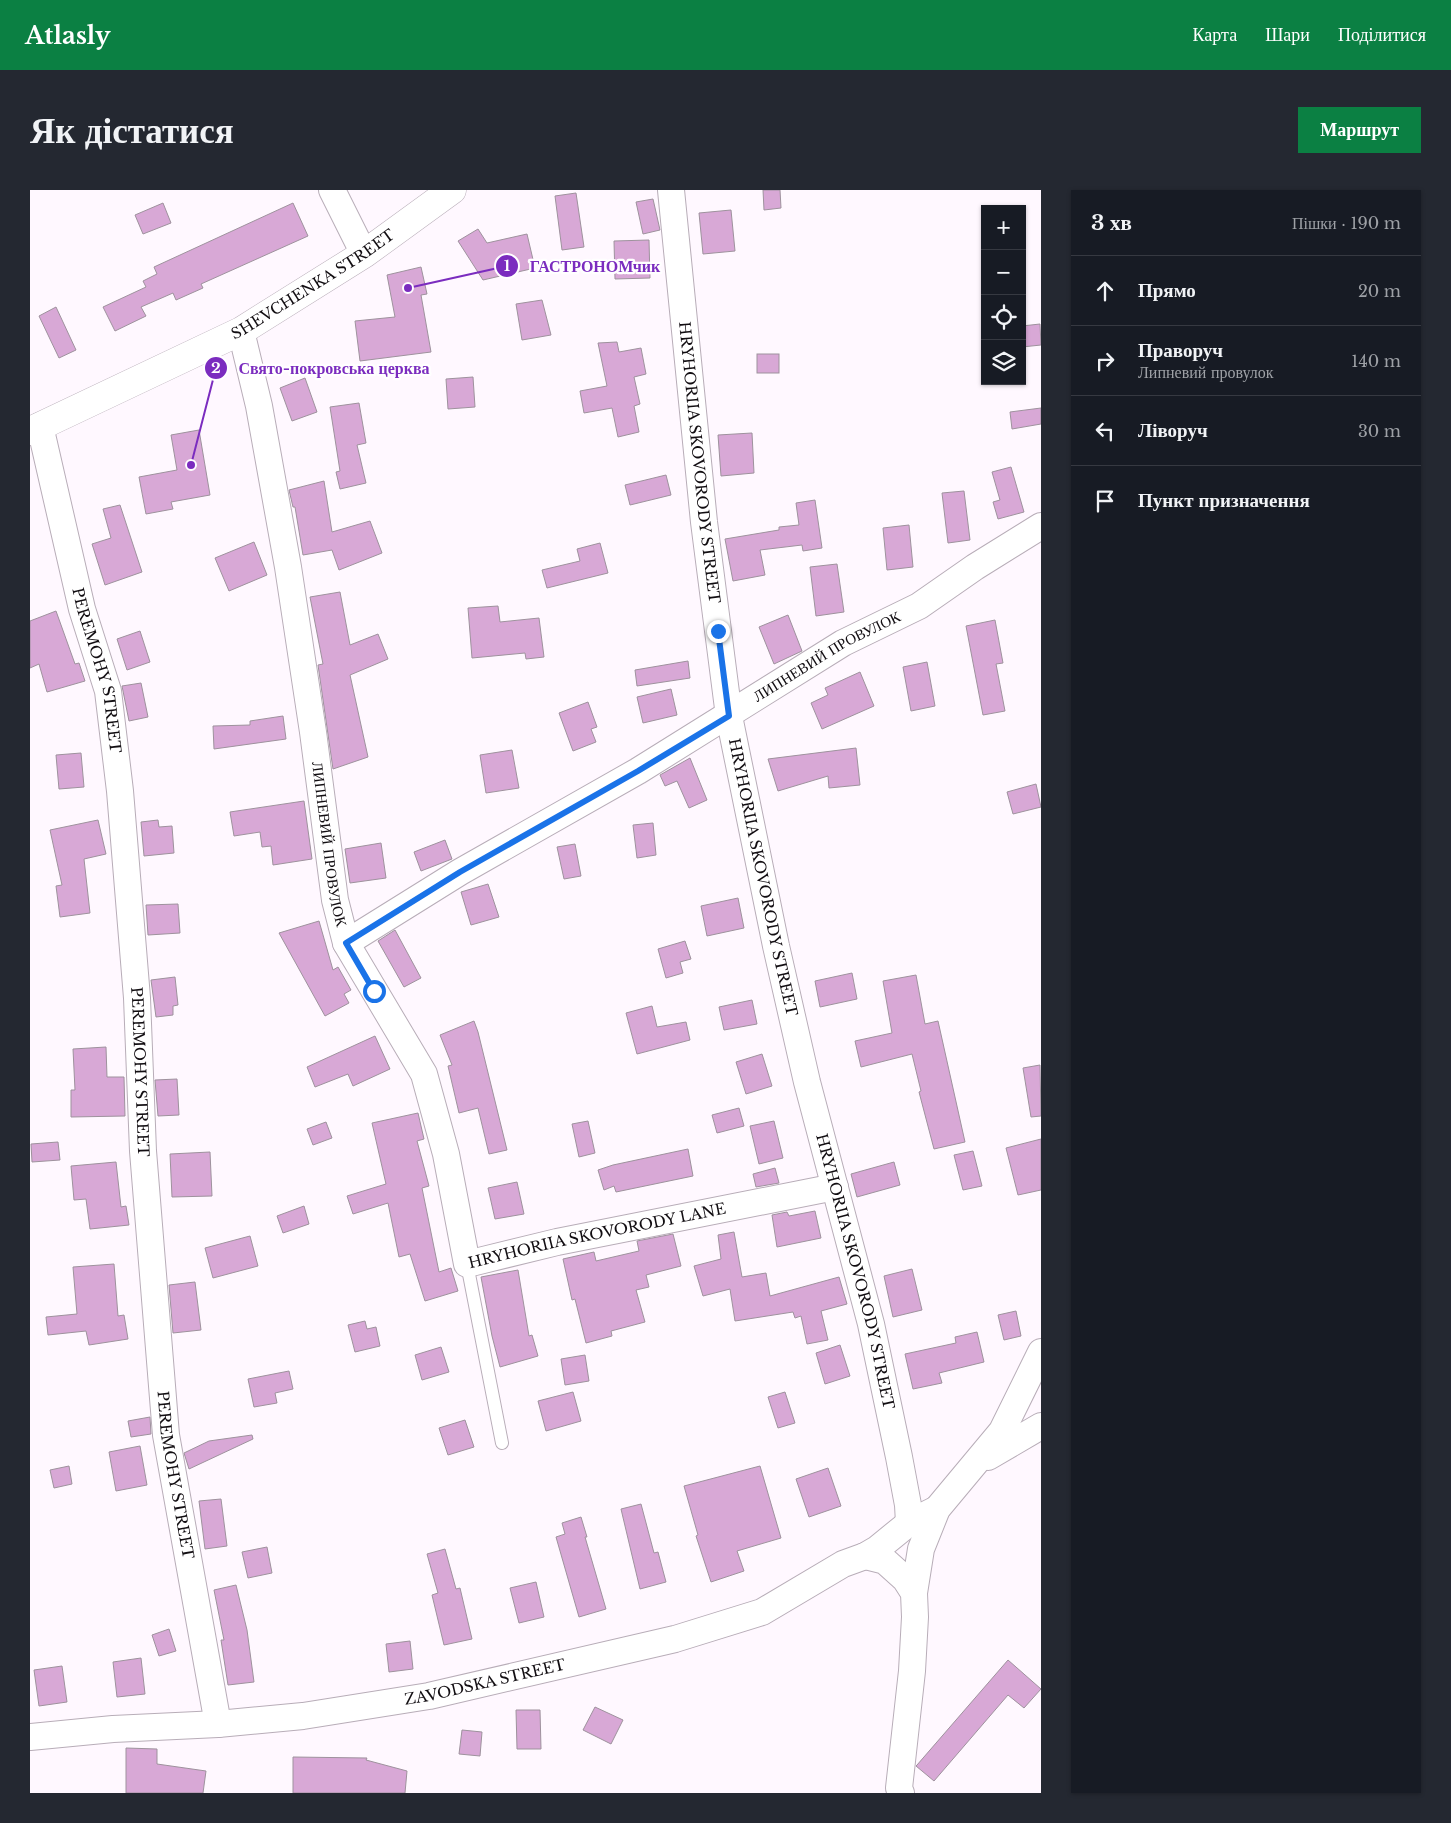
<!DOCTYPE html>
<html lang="uk">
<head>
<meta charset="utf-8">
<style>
	:root { --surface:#171b24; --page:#242831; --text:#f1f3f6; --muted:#9ea1a6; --line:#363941; --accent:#0b8043 }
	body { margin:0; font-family:"Libre Baskerville",serif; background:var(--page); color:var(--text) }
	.controls { position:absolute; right:15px; top:15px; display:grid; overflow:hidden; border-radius:0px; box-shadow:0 1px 4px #0004 }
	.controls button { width:45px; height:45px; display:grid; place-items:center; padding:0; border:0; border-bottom:1px solid var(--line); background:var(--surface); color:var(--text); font:25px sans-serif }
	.stop { position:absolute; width:15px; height:15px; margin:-11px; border:4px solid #1a73e8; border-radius:50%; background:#fff }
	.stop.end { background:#1a73e8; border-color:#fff; box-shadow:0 1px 5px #0008 }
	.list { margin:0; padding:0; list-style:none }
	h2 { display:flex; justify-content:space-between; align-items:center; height:65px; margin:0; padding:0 20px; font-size:21px }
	h2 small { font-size:16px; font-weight:400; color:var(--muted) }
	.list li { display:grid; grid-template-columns:32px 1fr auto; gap:15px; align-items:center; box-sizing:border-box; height:70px; padding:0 20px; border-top:1px solid var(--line) }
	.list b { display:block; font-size:19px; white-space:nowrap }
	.list p { margin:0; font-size:16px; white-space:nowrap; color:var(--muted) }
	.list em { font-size:16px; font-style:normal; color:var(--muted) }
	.icon { flex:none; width:28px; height:28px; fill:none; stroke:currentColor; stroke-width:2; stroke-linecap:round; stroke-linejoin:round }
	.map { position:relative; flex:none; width:1011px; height:1603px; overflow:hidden; border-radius:0px }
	header { display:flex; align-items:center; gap:30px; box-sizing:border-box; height:70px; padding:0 25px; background:var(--accent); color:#fff }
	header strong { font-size:24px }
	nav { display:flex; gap:28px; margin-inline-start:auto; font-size:18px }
	.intro { display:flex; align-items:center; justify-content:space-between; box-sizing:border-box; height:120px; padding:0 30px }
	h1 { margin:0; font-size:35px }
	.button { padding:12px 22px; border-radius:0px; background:var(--accent); color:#fff; font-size:18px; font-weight:700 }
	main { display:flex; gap:30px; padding:0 30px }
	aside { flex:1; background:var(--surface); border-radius:0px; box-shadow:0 1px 4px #0004 }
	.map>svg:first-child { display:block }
	.building { fill:#d8a8d6; stroke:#9e929d }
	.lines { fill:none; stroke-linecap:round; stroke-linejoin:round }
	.service-casing { stroke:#b8adb8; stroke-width:14 }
	.minor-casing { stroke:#b8adb8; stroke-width:28 }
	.tertiary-casing { stroke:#b8adb8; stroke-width:29 }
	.service { stroke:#fff; stroke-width:12 }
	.minor { stroke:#fff; stroke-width:26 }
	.tertiary { stroke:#fff; stroke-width:28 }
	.route { stroke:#1a73e8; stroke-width:6 }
	.labels { text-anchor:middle; stroke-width:4.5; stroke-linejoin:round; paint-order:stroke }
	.street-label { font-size:15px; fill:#120e12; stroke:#fff }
	.leader { fill:none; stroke:#7b2cbf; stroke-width:2 }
	.callout-dot { fill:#7b2cbf; stroke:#fff; stroke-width:2 }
	.mark-label { font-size:15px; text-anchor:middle; font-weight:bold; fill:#fff }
	.callout-label { font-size:16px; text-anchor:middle; font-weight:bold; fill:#7b2cbf; stroke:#fff; stroke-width:4.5; stroke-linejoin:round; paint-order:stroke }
</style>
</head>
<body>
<header>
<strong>Atlasly</strong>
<nav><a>Карта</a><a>Шари</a><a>Поділитися</a></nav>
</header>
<div class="intro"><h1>Як дістатися</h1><a class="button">Маршрут</a></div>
<main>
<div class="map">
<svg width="1011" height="1603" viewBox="0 0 1011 1603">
	<rect width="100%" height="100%" fill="#fff8ff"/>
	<!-- building -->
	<g class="building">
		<polygon points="733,0 750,0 751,18 734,20"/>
		<polygon points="546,3 554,57 532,60 525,6"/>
		<polygon points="623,9 630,40 613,44 606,12"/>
		<polygon points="133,13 141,33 113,44 105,25"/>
		<polygon points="263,13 278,46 171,94 173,98 146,110 143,103 111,117 116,126 85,141 73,117 116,97 113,91 127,84 124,77"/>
		<polygon points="701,20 705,61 673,64 669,23"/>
		<polygon points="448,39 457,53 497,44 505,78 453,90 428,51"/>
		<polygon points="619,50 620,88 585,89 584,51"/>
		<polygon points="391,77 397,104 391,105 401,162 330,171 325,131 365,127 357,85"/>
		<polygon points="512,110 521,145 492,150 486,114"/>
		<polygon points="26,117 46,160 29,168 9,126"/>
		<polygon points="1010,134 1011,155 992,157 992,136"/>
		<polygon points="587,152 589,162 611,158 616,184 604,187 610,214 604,216 609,242 588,247 582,218 554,223 550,201 577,196 568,153"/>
		<rect x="727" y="164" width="22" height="19"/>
		<polygon points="443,187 445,217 418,219 416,189"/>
		<polygon points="275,188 287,222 262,231 250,198"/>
		<polygon points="329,213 336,253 327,255 336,293 310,299 306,282 310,281 300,217"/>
		<polygon points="1011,218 1011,234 982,239 980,222"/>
		<polygon points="169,240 180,305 141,312 143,319 116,324 109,287 147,280 141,245"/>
		<polygon points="722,243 724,283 691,286 688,245"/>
		<polygon points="981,277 994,322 968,329 963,312 970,310 962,282"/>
		<polygon points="636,285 641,305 600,315 595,295"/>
		<polygon points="294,291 302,342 340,331 352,363 309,380 302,360 273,365 265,317 263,317 259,300"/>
		<polygon points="934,301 940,350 918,353 912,303"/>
		<polygon points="785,310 792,358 773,361 772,355 730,360 735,385 703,391 695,349 749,340 749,337 769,335 766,313"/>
		<polygon points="90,315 112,382 75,395 62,354 81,348 73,319"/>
		<polygon points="879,335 883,377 857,380 853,338"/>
		<polygon points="224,352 237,385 199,401 185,368"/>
		<polygon points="570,353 578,383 517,398 512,380 550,371 547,359"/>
		<polygon points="807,374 814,422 786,426 780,377"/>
		<polygon points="310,402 320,455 348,444 358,469 320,485 338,567 303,579 288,475 293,474 280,407"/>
		<polygon points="468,416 470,432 509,428 514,467 496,469 495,463 442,468 438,418"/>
		<polygon points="26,421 45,474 49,473 55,491 17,502 9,474 0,478 0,431"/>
		<polygon points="758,425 772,461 744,474 729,437"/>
		<polygon points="965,430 973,473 966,474 975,521 953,525 936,436"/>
		<polygon points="110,441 120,472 97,480 87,449"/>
		<polygon points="658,471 660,488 607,496 605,480"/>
		<polygon points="897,472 905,516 881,521 873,477"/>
		<polygon points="830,482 844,516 792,539 781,513 798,505 795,498"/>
		<polygon points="111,493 118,527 99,531 92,496"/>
		<polygon points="641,499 647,525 613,533 607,507"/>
		<polygon points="558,512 567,537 561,539 566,552 543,561 529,523"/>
		<polygon points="253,526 256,549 184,559 183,536 220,535 220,531"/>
		<polygon points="826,558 830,595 799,598 798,586 748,601 738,569"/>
		<polygon points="482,560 489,598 456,603 450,565"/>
		<polygon points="51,563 54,597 29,599 26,565"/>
		<polygon points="660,568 677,610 659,618 647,591 635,596 630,585"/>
		<polygon points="1006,594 1011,617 983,624 977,602"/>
		<polygon points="274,611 282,669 243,675 241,656 232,657 230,642 204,646 200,622"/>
		<polygon points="68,630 76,664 54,669 60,723 30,727 26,696 32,695 20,640"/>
		<polygon points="128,630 129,637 142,636 144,663 114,666 111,632"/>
		<polygon points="623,633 626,665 607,668 603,635"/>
		<polygon points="415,650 422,669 391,681 384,662"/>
		<polygon points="351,653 356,688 320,693 315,659"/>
		<polygon points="545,654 551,686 534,689 527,657"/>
		<polygon points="458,694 469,727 441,735 431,702"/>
		<polygon points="708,708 714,738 677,746 671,716"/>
		<polygon points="148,714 150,743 118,745 116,715"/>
		<polygon points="289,731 303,780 308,777 321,800 314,804 319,813 295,826 249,743"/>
		<polygon points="365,740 391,788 374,797 348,751"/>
		<polygon points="655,751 661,769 650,772 653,783 636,788 628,759"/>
		<polygon points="822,783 827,809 790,817 785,791"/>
		<polygon points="886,785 895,834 908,831 935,952 904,959 889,902 891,901 882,864 831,877 825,851 862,843 853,791"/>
		<polygon points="145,787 148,815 143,816 143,825 126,827 121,790"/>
		<polygon points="722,810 727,834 694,840 689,817"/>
		<polygon points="622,816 627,837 656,832 660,850 607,864 596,823"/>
		<polygon points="444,831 448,842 477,960 459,964 448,918 429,923 418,876 422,875 410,845"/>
		<polygon points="345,846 360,879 323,896 318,884 285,897 277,877"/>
		<polygon points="76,857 77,887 94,887 95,926 41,927 41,900 45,900 43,859"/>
		<polygon points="732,864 742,896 716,904 706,872"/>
		<polygon points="1010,875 1011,926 1001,927 993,878"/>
		<polygon points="147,889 149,925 128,926 125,890"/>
		<polygon points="709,918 714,936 687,943 682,925"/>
		<polygon points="388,923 394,949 387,951 399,996 392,998 409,1082 421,1078 428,1101 395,1111 380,1064 369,1067 358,1013 323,1024 317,1006 356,994 342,933"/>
		<polygon points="558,931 565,963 549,967 542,934"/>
		<polygon points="744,931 753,968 729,974 720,936"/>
		<polygon points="296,932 302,948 283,955 277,939"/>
		<polygon points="1011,949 1011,1000 988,1005 976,958"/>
		<polygon points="28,952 30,970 2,972 1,954"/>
		<polygon points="658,959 663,986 586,1002 584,996 574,1000 568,980 583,975"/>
		<polygon points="943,961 952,996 933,1000 924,965"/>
		<polygon points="180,962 182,1006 142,1007 140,964"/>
		<polygon points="86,972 91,1017 96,1016 99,1035 60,1039 56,1009 44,1010 41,976"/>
		<polygon points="864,972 870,995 827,1007 821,984"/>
		<polygon points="745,978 749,993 726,997 723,984"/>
		<polygon points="487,992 494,1024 465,1029 458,998"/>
		<polygon points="274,1016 279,1034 253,1043 247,1026"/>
		<polygon points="785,1021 791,1048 747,1057 742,1025 757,1022 759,1026"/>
		<polygon points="704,1042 712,1087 736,1083 740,1106 809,1087 817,1114 791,1121 798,1150 777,1154 771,1126 765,1128 763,1122 705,1131 700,1099 673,1106 664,1076 691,1069 688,1045"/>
		<polygon points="643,1044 651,1076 616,1085 619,1097 606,1100 615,1132 581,1141 582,1146 556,1153 545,1109 542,1110 533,1069 564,1062 566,1071 609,1061 607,1051"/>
		<polygon points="220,1046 228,1076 183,1088 175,1058"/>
		<polygon points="84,1074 88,1126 94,1125 98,1149 59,1155 56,1141 18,1145 16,1127 47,1124 43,1077"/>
		<polygon points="882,1079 892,1120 863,1127 854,1086"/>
		<polygon points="488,1080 499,1146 502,1145 508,1166 470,1177 462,1146 451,1087"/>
		<polygon points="165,1092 171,1140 143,1143 139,1095"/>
		<polygon points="986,1121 991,1146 974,1150 968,1125"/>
		<polygon points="335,1131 337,1139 346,1137 350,1156 325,1162 318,1135"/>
		<polygon points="947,1142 954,1172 909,1183 912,1193 883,1199 875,1164 926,1153 925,1147"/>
		<polygon points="810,1155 820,1186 795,1194 786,1163"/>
		<polygon points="411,1157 419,1182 392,1190 385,1165"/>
		<polygon points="555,1165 559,1191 535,1195 531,1169"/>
		<polygon points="259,1181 263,1199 245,1203 247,1213 224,1217 218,1189"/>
		<polygon points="543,1202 551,1231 516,1241 508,1211"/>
		<polygon points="755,1202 765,1233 748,1238 738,1207"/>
		<polygon points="120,1227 121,1244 101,1247 98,1231"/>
		<polygon points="435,1230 444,1257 418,1265 409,1238"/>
		<polygon points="222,1245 223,1249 159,1279 154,1263 179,1251"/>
		<polygon points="110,1256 117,1295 86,1301 79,1262"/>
		<polygon points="39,1276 42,1294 24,1298 20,1280"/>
		<polygon points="730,1276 751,1348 707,1361 714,1381 681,1392 666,1346 668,1345 654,1296"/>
		<polygon points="798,1278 811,1316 779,1327 766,1289"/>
		<polygon points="191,1309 197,1356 175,1359 169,1311"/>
		<polygon points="611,1314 624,1363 628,1362 636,1392 610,1399 591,1319"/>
		<polygon points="551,1327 557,1347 555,1347 576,1419 549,1427 526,1347 535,1344 532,1333"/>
		<polygon points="237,1357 242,1383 218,1388 212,1362"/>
		<polygon points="415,1359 426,1399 430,1398 442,1449 414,1455 402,1405 408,1403 397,1364"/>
		<polygon points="506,1392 514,1427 489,1433 480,1398"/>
		<polygon points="206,1395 217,1440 224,1492 198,1495 191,1450 194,1450 184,1400"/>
		<polygon points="139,1439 146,1461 129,1466 122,1445"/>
		<polygon points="380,1451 383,1479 359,1482 356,1454"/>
		<polygon points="111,1468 115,1504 87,1507 83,1472"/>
		<polygon points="978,1470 1011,1499 994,1518 978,1505 904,1591 886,1576 887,1575"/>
		<polygon points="32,1476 37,1512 9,1516 4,1480"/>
		<polygon points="565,1517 593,1530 581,1554 553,1540"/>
		<polygon points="486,1520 510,1520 511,1559 487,1559"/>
		<polygon points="432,1540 452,1542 450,1566 429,1564"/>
		<polygon points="96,1558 127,1559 127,1574 176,1581 173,1603 96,1603"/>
		<polygon points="263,1567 337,1568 336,1570 377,1581 375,1603 263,1603"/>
	</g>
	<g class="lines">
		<!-- service casing -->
		<g class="service-casing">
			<polyline id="service" points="437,1074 472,1253"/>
		</g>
		<!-- minor casing -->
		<g class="minor-casing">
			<g id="minor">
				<polyline points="302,0 334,64"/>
				<path id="s1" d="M641 0 674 332 699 526 746 756 777 892 841 1134 869 1267 878 1315 879 1333"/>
				<path id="s2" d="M211 141 229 216 258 377 283 542 305 710 316 753 394 884 416 964 437 1074 527 1052 805 997"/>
				<path id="s3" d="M10 236 52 419 78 501 90 601 107 808 113 961 136 1245 188 1534"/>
				<path id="s4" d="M316 753 430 682 608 581 813 453 889 416 945 377 1011 336"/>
				<polyline points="958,1267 1011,1236"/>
				<polyline points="835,1366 855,1371 875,1389 884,1403 885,1427 882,1481 869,1598 871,1603"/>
				<polyline points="884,1403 891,1359 907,1319 972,1241 1011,1162"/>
				<path id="s5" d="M0 1547 83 1539 188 1534 273 1526 399 1506 645 1449 732 1422 813 1374 835 1366 847 1359 879 1333 907 1319"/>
			</g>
		</g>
		<!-- tertiary casing -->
		<g class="tertiary-casing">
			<g id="tertiary">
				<path id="s6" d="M0 241 211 141 334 64 422 0"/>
			</g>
		</g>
		<!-- service -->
		<use href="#service" class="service"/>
		<!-- minor -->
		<use href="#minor" class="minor"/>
		<!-- tertiary -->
		<use href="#tertiary" class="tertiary"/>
	</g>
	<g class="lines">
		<!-- route -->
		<polyline class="route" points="344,801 316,753 430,682 608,581 699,526 688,441"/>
	</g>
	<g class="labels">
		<!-- street labels -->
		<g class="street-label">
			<text dy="5" stroke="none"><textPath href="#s6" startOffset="319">SHEVCHENKA STREET</textPath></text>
			<text dy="5" stroke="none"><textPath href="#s1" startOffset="274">HRYHORIIA SKOVORODY STREET</textPath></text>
			<text dy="5" stroke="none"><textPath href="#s4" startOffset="560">ЛИПНЕВИЙ ПРОВУЛОК</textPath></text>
			<text dy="5" stroke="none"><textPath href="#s3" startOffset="251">PEREMOHY STREET</textPath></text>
			<text dy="5" stroke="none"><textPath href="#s2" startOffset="521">ЛИПНЕВИЙ ПРОВУЛОК</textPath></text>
			<text dy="5" stroke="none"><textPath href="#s1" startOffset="694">HRYHORIIA SKOVORODY STREET</textPath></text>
			<text dy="5" stroke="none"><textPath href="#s3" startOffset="656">PEREMOHY STREET</textPath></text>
			<text dy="5" stroke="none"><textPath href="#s2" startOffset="1102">HRYHORIIA SKOVORODY LANE</textPath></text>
			<text dy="5" stroke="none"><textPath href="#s1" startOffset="1099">HRYHORIIA SKOVORODY STREET</textPath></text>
			<text dy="5" stroke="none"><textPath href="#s3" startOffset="1061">PEREMOHY STREET</textPath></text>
			<text dy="5" stroke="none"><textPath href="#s5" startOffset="459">ZAVODSKA STREET</textPath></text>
		</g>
	</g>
	<!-- callouts -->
	<path class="leader" d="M378 98L477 76M161 275L186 178"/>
	<g class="callout-dot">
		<circle cx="378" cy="98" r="5"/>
		<circle cx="161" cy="275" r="5"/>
		<circle cx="477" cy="76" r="12"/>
		<circle cx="186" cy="178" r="12"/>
	</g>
	<g class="mark-label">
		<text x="477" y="81">1</text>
		<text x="186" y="183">2</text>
	</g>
	<g class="callout-label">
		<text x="565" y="82">ГАСТРОНОМчик</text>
		<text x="304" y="184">Свято-покровська церква</text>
	</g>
</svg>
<div class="controls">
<button>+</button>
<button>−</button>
<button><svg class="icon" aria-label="locate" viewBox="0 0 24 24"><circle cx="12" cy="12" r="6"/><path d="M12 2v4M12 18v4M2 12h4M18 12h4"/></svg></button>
<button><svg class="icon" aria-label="layers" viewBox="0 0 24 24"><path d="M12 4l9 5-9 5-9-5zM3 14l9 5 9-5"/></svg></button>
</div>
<div class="stop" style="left:344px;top:801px"></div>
<div class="stop end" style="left:688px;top:441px"></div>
</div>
<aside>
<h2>3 хв<small>Пішки · 190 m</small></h2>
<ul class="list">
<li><svg class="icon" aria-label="ahead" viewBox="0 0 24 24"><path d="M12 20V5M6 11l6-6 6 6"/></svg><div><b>Прямо</b></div><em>20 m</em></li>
<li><svg class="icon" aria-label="right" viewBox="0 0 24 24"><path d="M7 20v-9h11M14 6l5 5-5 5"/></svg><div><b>Праворуч</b><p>Липневий провулок</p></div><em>140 m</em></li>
<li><svg class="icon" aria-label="left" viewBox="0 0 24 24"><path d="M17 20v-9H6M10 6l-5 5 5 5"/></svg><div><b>Ліворуч</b></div><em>30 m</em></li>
<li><svg class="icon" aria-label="arrive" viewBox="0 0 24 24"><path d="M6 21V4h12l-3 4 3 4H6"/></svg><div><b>Пункт призначення</b></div></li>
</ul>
</aside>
</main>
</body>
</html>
